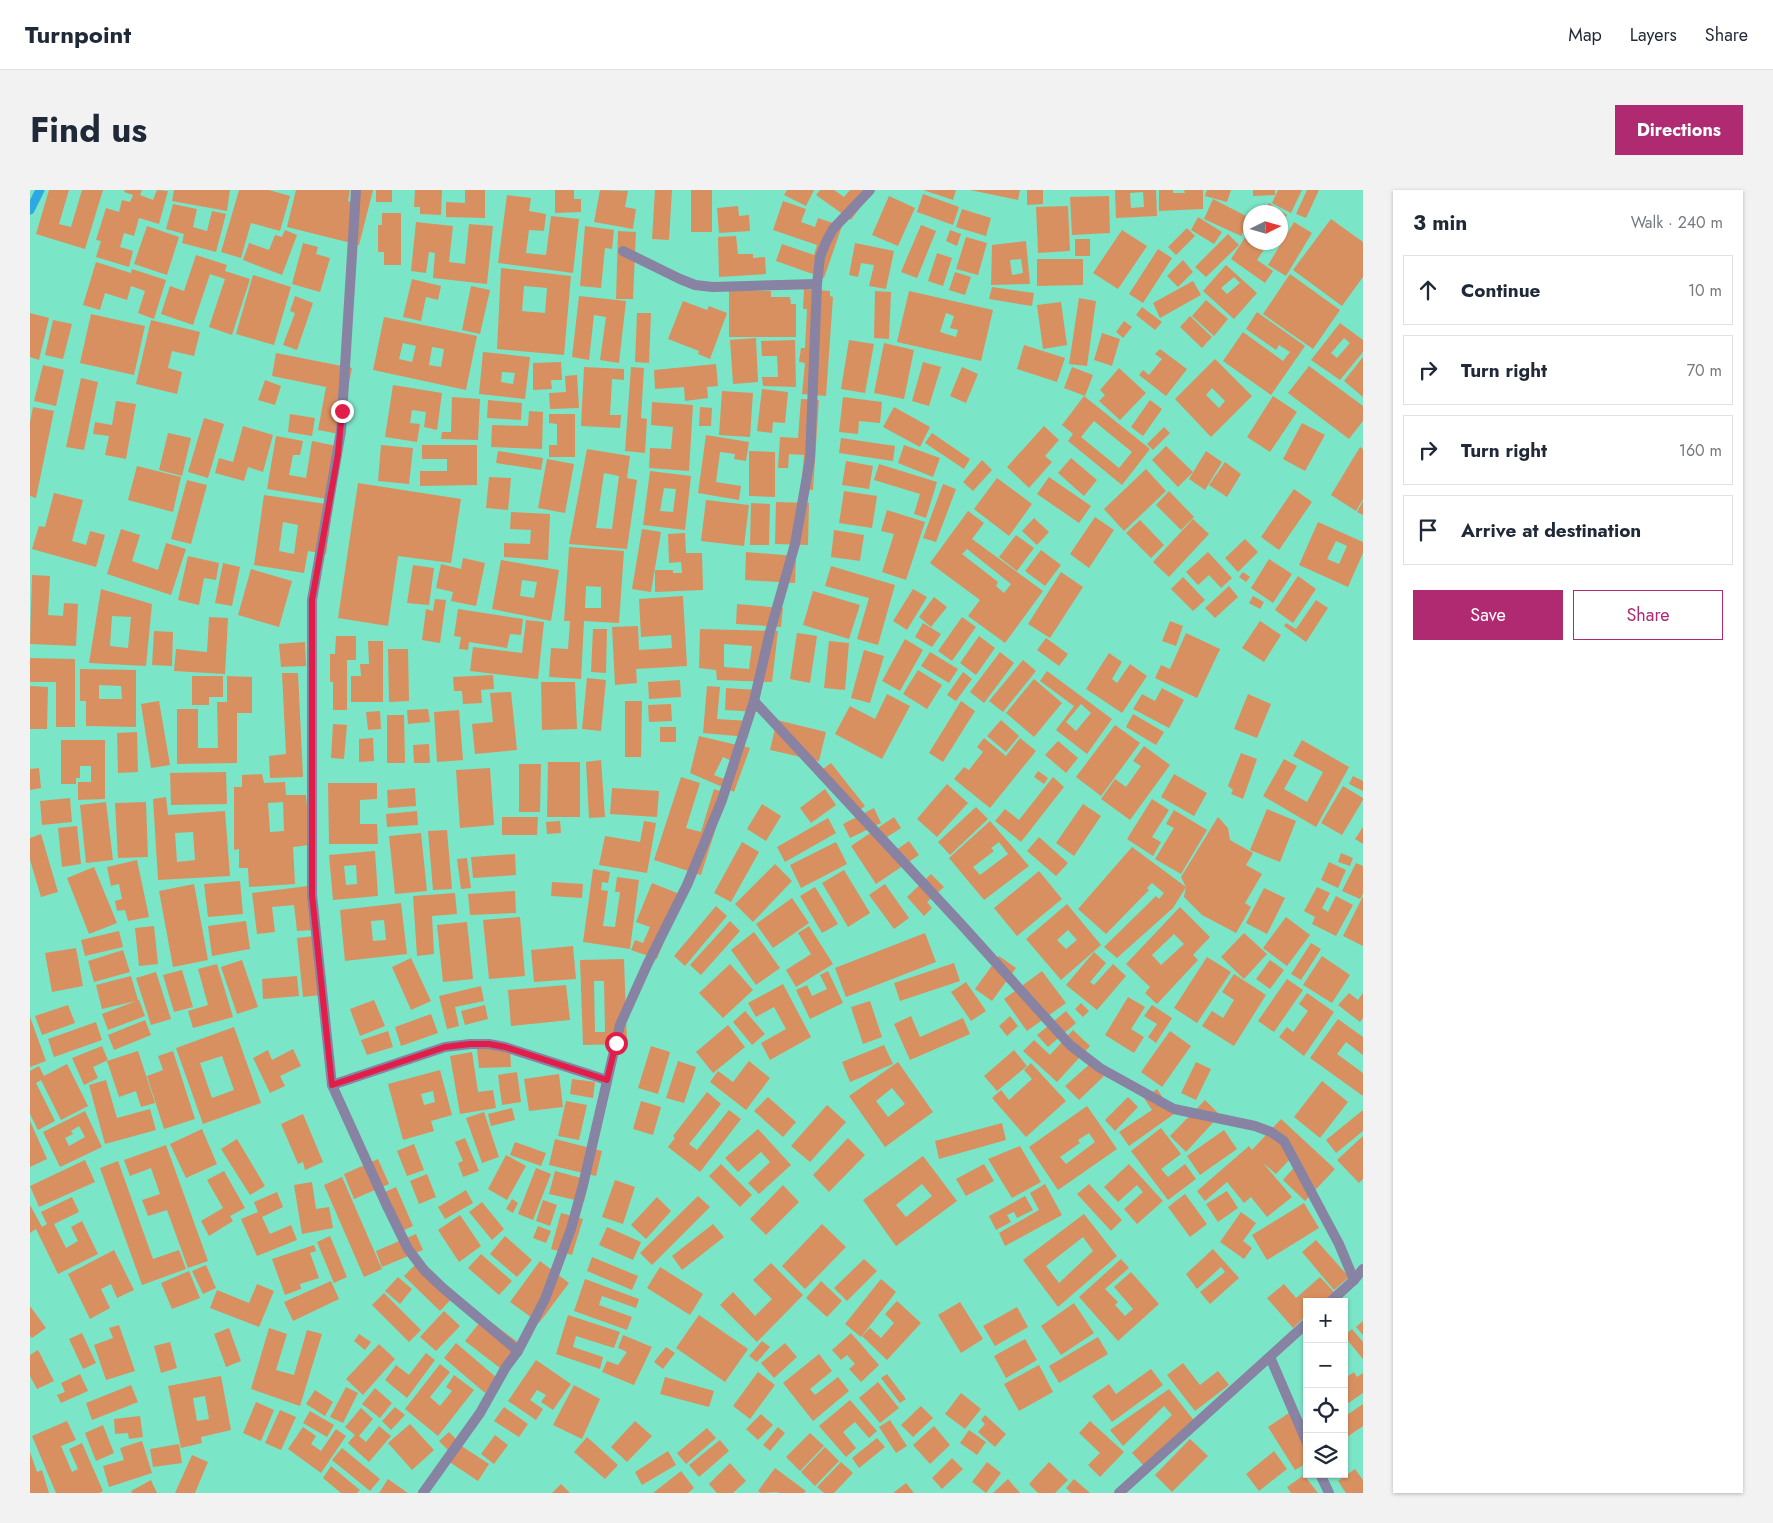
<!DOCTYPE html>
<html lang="en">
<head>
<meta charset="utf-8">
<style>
	:root { --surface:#fff; --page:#f2f2f3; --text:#1f2937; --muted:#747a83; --line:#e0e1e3; --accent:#af2a71 }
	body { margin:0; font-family:Jost,sans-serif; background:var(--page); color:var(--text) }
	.controls { position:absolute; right:15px; bottom:15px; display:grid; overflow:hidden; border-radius:0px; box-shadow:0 1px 4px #0004 }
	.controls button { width:45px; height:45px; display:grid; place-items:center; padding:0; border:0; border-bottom:1px solid var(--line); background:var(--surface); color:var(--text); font:25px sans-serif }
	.compass { position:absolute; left:1213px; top:15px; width:45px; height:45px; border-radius:50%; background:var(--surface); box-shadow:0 1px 4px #0004; rotate:85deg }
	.stop { position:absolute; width:15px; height:15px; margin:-11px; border:4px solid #e11d48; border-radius:50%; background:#fff }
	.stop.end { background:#e11d48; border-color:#fff; box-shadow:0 1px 5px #0008 }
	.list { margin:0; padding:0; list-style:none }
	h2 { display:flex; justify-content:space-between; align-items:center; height:65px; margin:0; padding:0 20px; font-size:21px }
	h2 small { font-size:16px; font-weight:400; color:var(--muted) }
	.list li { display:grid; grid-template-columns:32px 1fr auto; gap:15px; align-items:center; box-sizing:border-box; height:70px; margin:0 10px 10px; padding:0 10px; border:1px solid var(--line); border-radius:0px }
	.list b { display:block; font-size:19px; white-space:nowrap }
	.list em { font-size:16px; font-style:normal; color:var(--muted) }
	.actions { display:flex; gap:10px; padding:15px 20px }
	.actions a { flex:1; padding:11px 0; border:1px solid var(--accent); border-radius:0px; text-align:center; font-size:18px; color:var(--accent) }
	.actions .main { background:var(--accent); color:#fff }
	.icon { flex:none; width:28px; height:28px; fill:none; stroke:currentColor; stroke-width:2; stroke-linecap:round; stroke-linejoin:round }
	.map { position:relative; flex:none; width:1333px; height:1303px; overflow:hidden; border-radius:0px }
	header { display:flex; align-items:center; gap:30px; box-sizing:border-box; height:70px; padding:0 25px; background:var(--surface); border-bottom:1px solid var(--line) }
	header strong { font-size:24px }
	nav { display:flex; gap:28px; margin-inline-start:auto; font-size:18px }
	.intro { display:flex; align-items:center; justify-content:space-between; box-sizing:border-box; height:120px; padding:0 30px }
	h1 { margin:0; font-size:35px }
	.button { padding:12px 22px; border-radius:0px; background:var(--accent); color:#fff; font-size:18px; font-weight:700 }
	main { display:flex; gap:30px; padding:0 30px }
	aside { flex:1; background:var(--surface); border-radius:0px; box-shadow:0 1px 4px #0004 }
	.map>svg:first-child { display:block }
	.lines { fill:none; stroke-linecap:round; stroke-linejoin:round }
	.stream { stroke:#2ca9e0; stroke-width:9 }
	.building { fill:#d99061; fill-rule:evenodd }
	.street { stroke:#8882a3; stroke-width:10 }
	.route { stroke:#e11d48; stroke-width:6 }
</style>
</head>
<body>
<header>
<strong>Turnpoint</strong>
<nav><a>Map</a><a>Layers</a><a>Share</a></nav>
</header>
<div class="intro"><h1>Find us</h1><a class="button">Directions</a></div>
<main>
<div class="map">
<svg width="1333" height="1303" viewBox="0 0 1333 1303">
	<rect width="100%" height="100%" fill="#7be5c7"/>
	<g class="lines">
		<!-- stream -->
		<polyline class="stream" points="0,20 10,0"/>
	</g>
	<!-- building -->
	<g class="building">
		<polygon points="19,0 39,0 29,34 41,37 52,0 73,0 55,59 6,44"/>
		<polygon points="95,0 112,0 110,5 123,10 127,0 138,1 129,34 109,28 104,46 94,43 90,57 103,61 99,77 66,67 71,51 66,50 76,18 89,22 92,10 100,12 103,5 94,2"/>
		<polygon points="144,0 200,0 197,21 142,11"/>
		<polygon points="209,0 239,0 260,6 250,41 221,33 211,68 191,62"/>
		<polygon points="266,0 320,0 318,11 325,13 328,0 343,0 329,55 257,37"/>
		<rect x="346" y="0" width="16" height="12"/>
		<polygon points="385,0 412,0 411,25 390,24 390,17 384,17"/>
		<polygon points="435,0 455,0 455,28 416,27 416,12 435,13"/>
		<polygon points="525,0 544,0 544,9 551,9 551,22 525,23"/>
		<polygon points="570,0 598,1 595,17 606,19 603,39 564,32"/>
		<polygon points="625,0 642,0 639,50 622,49"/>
		<rect x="661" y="0" width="21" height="42"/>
		<polygon points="757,0 784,0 776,16 754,5"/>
		<polygon points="790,0 804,0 814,7 820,0 843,0 821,30 786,5"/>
		<polygon points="893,0 926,0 923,10"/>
		<polygon points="940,0 990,0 988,10"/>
		<polygon points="997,0 1013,0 1013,14 997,15"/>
		<path d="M1085 0H1126L1127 26 1086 28ZM1113 2 1114 17 1101 18 1100 3Z"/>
		<polygon points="1129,0 1143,0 1143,3 1155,3 1154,0 1173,0 1173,19 1129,21"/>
		<polygon points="1177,0 1201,0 1197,12 1175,6"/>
		<polygon points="1223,0 1245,0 1245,5 1223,6"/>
		<polygon points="1248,0 1272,0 1261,23 1242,13"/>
		<polygon points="1277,0 1289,0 1276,28 1266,24"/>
		<polygon points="893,4 929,17 923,35 887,22"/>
		<polygon points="477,5 501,8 499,21 516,24 514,41 499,40 496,63 516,65 521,26 549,29 543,83 468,73"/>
		<polygon points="859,6 885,18 868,56 842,45"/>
		<polygon points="1079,6 1080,43 1042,45 1040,7"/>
		<polygon points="1183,9 1220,28 1211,46 1174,29"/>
		<polygon points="753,11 776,19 771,32 785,37 788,28 812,36 794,88 746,71 752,54 784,65 787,55 743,40"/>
		<polygon points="1239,13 1257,25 1250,35 1250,22 1233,22"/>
		<polygon points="143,14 167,19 163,37 177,41 182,21 196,24 186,62 152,53 154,44 136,39"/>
		<polygon points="708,16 709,26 719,25 720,41 689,43 687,18"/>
		<polygon points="1038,16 1040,61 1008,63 1006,17"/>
		<polygon points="932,19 961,28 956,46 926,37"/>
		<polygon points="352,23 371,23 371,75 354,75 354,62 348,62 348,35 352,35"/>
		<polygon points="1168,27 1192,42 1184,54 1161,40"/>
		<polygon points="1301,29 1333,52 1333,87 1312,116 1263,80"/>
		<polygon points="386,32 423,36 419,72 435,74 439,34 463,36 457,94 403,88 405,63 399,62 396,83 381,81"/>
		<polygon points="1264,32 1282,43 1256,86 1238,75"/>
		<polygon points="891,35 906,41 887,88 871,82"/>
		<polygon points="117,36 149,47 137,85 104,74"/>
		<polygon points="555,36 584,40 582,59 575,58 571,98 550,96"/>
		<polygon points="1157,38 1165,46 1146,65 1138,57"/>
		<polygon points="255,40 267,45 252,85 213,70 219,53 239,60 245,45 252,47"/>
		<polygon points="920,40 931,44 927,56 916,51"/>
		<polygon points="1092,40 1117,56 1088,99 1063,83"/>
		<polygon points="1220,40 1220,52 1239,52 1227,70 1243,81 1235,93 1201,69"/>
		<polygon points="588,41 606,42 603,109 586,109"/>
		<polygon points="1198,44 1209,55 1176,87 1165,77"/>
		<polygon points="706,46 708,64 723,64 723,68 735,67 736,84 689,87 688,47"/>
		<polygon points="936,47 957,53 948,85 926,79"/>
		<rect x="1045" y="49" width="15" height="17"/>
		<path d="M996 51 1000 94 961 95 962 55ZM991 69 993 83 982 85 980 70Z"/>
		<polygon points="273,53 288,57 286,64 300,68 290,102 262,94"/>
		<polygon points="825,53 864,61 856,99 839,96 844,75 831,73 828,87 819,85"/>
		<polygon points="1128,59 1142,68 1113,113 1099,104"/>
		<polygon points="907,63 922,68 913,96 898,91"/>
		<polygon points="166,65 197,75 195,81 220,89 202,145 179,137 195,89 180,84 163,135 131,124 140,96 154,101"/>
		<polygon points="1007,69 1053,69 1053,95 1007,96"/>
		<polygon points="1153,70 1163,82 1148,97 1137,86"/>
		<polygon points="66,72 101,83 102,79 136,90 124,129 108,123 115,101 101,96 97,110 75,103 70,120 53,115"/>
		<path d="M1196 75 1227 103 1204 129 1173 101ZM1204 87 1210 93 1197 104 1191 98Z"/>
		<path d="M471 78 541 86 534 165 467 159ZM494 96 517 98 515 123 492 121Z"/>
		<polygon points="925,82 941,87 935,105 919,100"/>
		<polygon points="1260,84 1310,120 1283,159 1233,124"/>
		<polygon points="223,85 261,97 244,155 206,144"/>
		<polygon points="382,89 411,96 408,110 396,107 391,131 373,127"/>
		<polygon points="1163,91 1171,105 1130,128 1123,113"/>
		<polygon points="441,96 460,100 450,144 432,140"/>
		<polygon points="962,97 1004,103 1002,116 959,109"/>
		<polygon points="774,99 800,101 800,106 803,107 796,206 772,204 775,173 769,172 771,158 775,158 777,119 773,119"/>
		<polygon points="699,101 741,101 741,107 760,107 761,114 766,114 766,147 699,147"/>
		<polygon points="845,101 861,102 859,149 844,148"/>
		<path d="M879 101 963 120 951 171 867 152ZM916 123 924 126 920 138 928 140 926 147 910 142Z"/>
		<polygon points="265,106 283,113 267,160 253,155 265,123 260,121"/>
		<polygon points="549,106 596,111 589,173 570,170 576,127 564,125 559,170 542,167"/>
		<polygon points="1049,108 1066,111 1057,176 1039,174"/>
		<polygon points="1176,110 1198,129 1184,146 1162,126"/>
		<polygon points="653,111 677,120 679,116 697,123 680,169 668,164 669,161 638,149"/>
		<polygon points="1031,112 1037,155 1013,159 1007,115"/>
		<polygon points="1112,117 1132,132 1125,140 1106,125"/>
		<polygon points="1227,122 1275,156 1241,205 1193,171 1213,142 1253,171 1260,162 1249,155 1246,160 1216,139"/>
		<polygon points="0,123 19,128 9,170 0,167"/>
		<polygon points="607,123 621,123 619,173 605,172"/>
		<polygon points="61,124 115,136 104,185 50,173"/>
		<polygon points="1160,126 1182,147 1172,158 1150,137"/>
		<path d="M354 127 447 146 436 200 343 180ZM373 153 386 156 382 172 369 169ZM402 157 414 159 411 177 399 175Z"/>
		<polygon points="23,130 42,134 33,169 15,165"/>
		<polygon points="121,130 170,142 164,166 142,161 138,178 152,182 147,204 106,194"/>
		<polygon points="1094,131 1102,137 1093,148 1086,142"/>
		<path d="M1310 133 1333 150V162L1310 190 1281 170ZM1314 148 1320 153 1307 168 1301 163Z"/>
		<polygon points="1072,143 1090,149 1082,176 1064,170"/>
		<polygon points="726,148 728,192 703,194 700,150"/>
		<polygon points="765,150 766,197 733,196 732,187 748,187 747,166 732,166 731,151"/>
		<polygon points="819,150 844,154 835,203 811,199"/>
		<polygon points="854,153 884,160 874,209 844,203"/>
		<polygon points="994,155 1035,168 1027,192 987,179"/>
		<polygon points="1130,159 1157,179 1136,206 1109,185 1113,180 1119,185 1132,169 1125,164"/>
		<path d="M453 162 500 167 495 209 449 204ZM472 182 485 183 483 194 471 192Z"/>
		<polygon points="246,163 322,178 309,244 288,240 296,197 242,186"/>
		<polygon points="1333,167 1333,207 1314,191"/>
		<path d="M1185 169 1222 206 1181 247 1145 209ZM1182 198 1195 211 1189 218 1176 205Z"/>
		<polygon points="531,172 532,190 521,190 522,199 503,200 503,173"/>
		<polygon points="893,172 911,177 899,216 882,211"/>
		<polygon points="686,174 688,196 677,197 678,208 655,211 654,197 625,199 624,180"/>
		<polygon points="13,175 34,180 26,216 4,211"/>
		<polygon points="1279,176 1333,216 1333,231 1319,249 1258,203"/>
		<polygon points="554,177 594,179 594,190 582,189 580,225 591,225 590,238 551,236"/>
		<polygon points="601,177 614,178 611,228 617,229 615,263 595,261"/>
		<polygon points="932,177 948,184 936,213 920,206"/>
		<polygon points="1042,177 1063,185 1055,206 1034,198"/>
		<polygon points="1089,178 1116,203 1090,230 1069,211 1075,205 1070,200"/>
		<polygon points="547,185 549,218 520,219 519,203 536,202 535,186"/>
		<polygon points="51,188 68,192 54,260 36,257"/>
		<polygon points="235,190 251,196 245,215 228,210"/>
		<polygon points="363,195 412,203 407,240 394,237 396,222 382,220 380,233 390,234 387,252 355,247"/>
		<polygon points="732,199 758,202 755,233 743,232 742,243 727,241"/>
		<polygon points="692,201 723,203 720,247 689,245"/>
		<path d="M1054 206 1120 259 1092 295 1038 251 1043 244 1032 235ZM1064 231 1102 262 1089 278 1051 247Z"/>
		<polygon points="1243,206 1267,222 1240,262 1217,247"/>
		<polygon points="422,207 450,209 448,250 411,249 412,242 421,242"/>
		<polygon points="813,207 852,212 850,233 829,231 828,244 809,242"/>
		<polygon points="771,209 789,210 783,300 771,299 774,265 759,264 758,278 748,278 750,247 768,248"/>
		<polygon points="458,210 492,213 491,230 457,228"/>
		<polygon points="1120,210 1132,219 1113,246 1101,237"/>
		<polygon points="86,211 106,214 96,269 75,265 79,246 63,244 65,232 82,235"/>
		<polygon points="622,212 663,215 659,281 619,278 620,258 641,259 643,237 621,235"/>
		<polygon points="3,217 24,221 6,308 0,306 0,232"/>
		<polygon points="670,217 682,218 681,236 669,236"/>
		<polygon points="864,217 900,237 890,257 853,237"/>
		<polygon points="499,221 513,222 512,259 461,257 462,235 498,236"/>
		<polygon points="260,224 285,228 282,246 258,242"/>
		<polygon points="519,224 545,224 545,267 519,267 519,255 527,255 527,234 519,233"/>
		<polygon points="174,228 194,234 178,288 158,282"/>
		<polygon points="1272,233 1295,245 1275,281 1253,269"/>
		<polygon points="213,236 243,245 233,282 218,277 214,291 185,283 189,268 203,272"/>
		<polygon points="1014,236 1029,250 1015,266 1022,272 999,298 977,277"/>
		<polygon points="1134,237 1140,243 1123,260 1117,254"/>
		<polygon points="138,243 161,248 152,286 129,280"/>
		<polygon points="902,243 940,269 934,279 895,253"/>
		<polygon points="676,245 719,252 716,271 704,269 705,264 690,262 686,292 711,296 709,310 668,303"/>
		<polygon points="246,246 273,251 270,265 263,265 259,285 276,288 282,251 311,257 303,310 237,299"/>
		<polygon points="811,248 865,256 863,271 809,263"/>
		<polygon points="351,255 383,258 379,294 348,291"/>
		<polygon points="392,255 447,255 447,295 390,296 390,281 417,281 417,269 392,269"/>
		<polygon points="874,255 910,268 903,287 868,273"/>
		<polygon points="1136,256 1163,282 1148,297 1122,270"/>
		<polygon points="1330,257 1333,259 1333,309 1326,321 1301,305"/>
		<path d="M557 259 600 266 597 288 607 290 597 359 539 354ZM574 283 589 286 582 339 566 338Z"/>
		<polygon points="468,261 513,268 511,280 466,273"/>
		<polygon points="719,261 745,262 745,307 719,306"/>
		<polygon points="1176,261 1192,272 1175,300 1159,289"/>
		<polygon points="1041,268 1067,290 1054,306 1028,283"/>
		<polygon points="517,269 544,274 535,323 508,318"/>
		<polygon points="952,270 962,280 943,301 933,292"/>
		<polygon points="816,271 843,276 839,299 812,295"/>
		<polygon points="1195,272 1211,284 1197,307 1179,295"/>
		<polygon points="849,274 907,292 896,328 884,324 890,304 844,290"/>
		<polygon points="107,276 151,287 143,322 98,310"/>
		<polygon points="1116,279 1136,301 1094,341 1074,319"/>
		<path d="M620 281 661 286 655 340 613 335ZM634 298 646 299 643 322 630 321Z"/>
		<polygon points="459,287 481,288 478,320 456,318"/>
		<polygon points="1019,287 1061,316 1049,333 1007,304"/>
		<polygon points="967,288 1002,314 979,346 944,319"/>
		<polygon points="157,290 177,295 161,354 141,349"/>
		<polygon points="328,293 431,309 421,373 368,366 358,436 308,428"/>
		<polygon points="913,294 926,299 906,352 893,348"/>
		<polygon points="1264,299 1282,312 1249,360 1231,347"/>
		<polygon points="814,301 847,306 842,338 809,333"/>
		<polygon points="1139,301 1164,327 1151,340 1126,315"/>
		<polygon points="24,303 53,310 42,351 56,355 60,341 75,345 66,377 2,359 9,336 15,337"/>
		<path d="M234 305 303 315 296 364 278 361 274 383 224 375ZM253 332 268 335 264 364 249 361Z"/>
		<polygon points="676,310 719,315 714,356 671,351"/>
		<polygon points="1333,311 1333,325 1327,322"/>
		<polygon points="746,312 779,313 778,355 745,354"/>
		<polygon points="721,313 740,314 739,355 720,355"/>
		<polygon points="857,320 895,332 876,390 852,382 864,344 851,341"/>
		<path d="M938 321 954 333 942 349 1013 401 975 453 938 426 950 410 900 373ZM937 359 981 394 974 403 966 396 968 392 932 364Z"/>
		<polygon points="481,322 520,324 518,370 474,367 474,353 500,354 501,340 480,339"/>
		<polygon points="1065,327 1084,340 1059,378 1040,364"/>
		<polygon points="1004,328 1019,342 1007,355 992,341"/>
		<polygon points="1163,329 1179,344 1139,387 1123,372"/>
		<polygon points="1110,330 1134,355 1121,368 1096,343"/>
		<path d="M1288 332 1333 352V363L1318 397 1269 375ZM1306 351 1317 356 1309 374 1297 369Z"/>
		<polygon points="91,339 110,345 102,371 128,380 136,353 156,359 141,405 77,384"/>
		<polygon points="612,339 631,342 621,402 602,399"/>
		<polygon points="804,340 834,345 830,371 801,367"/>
		<polygon points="655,343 656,363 672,363 673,400 625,402 625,380 643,380 643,383 652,383 651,372 639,373 638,344"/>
		<polygon points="986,345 1004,358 987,381 969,367"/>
		<polygon points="1215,349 1228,362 1208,382 1195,368"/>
		<path d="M539 357 594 361 589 433 554 431 551 489 519 487 521 458 538 459 540 431H534ZM556 396 571 397V418H555Z"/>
		<polygon points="1011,360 1031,375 1015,396 995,381"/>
		<polygon points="716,362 766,366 765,393 715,390"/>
		<polygon points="1178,362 1202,388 1191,398 1179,385 1168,395 1156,382"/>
		<polygon points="158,366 189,373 186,390 174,388 169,415 148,410"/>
		<polygon points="433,368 455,373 446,416 421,411 423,402 406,398 411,374 431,379"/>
		<polygon points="1239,369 1262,384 1243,413 1221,398"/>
		<path d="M471 370 529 380 521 431 462 419ZM492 390 507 392 504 408 490 406Z"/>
		<polygon points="193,373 210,377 202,416 185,413"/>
		<polygon points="383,375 404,378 399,415 377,413"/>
		<polygon points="801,376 865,395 848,455 827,449 839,408 795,396"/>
		<polygon points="221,379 262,391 249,437 208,425"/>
		<polygon points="1031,382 1053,397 1020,448 998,434"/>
		<polygon points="1213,382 1220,387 1216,392 1209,387"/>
		<polygon points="2,385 20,386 18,425 33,426 34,413 48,414 46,456 0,454"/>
		<polygon points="1268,386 1286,399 1263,433 1245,420"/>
		<polygon points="1153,387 1175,410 1163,421 1141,399"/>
		<polygon points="1199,396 1208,407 1185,428 1175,418"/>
		<path d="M71 399 122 414 116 476 59 473ZM82 426 101 427 98 458 80 456Z"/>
		<polygon points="883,399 897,407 877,440 863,431"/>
		<polygon points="783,401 830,415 819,449 773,435"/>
		<polygon points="653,406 657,476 606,479 607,493 585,495 582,437 608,436 609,460 642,458 641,445 611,447 609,409"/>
		<polygon points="1223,406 1234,412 1230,419 1219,413"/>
		<polygon points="904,407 917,417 901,437 889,427"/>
		<polygon points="405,409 416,410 410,453 392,450 396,419 403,421"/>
		<polygon points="1286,410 1298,418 1276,452 1254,436 1256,433 1266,439"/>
		<polygon points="707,414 753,418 751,437 706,434"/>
		<polygon points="428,419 493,429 491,445 480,444 477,458 439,452 438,460 429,459 431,447 424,446"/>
		<polygon points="179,427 198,428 195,484 144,481 146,459 177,462"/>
		<polygon points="932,427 946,437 922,471 908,461"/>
		<polygon points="496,430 514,432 508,489 440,481 443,457 492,463"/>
		<polygon points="1140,431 1153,436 1146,456 1132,451"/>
		<polygon points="1230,431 1251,445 1234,472 1212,458"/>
		<polygon points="893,433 911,444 902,457 885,447"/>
		<polygon points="563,439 577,439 576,483 561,482"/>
		<path d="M670 439 748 441 742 492 687 490 686 480 669 478ZM694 454 722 456 719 479 694 477Z"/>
		<polygon points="124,441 143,442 142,476 122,475"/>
		<polygon points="767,443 787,446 780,493 760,489"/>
		<polygon points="1156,443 1190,459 1167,508 1125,488 1131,475 1140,479"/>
		<polygon points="306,446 326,446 326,470 317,470 317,520 303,520 303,492 300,492 300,464 305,464"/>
		<polygon points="949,446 965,458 946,485 930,473"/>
		<polygon points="1016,448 1038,464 1029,476 1007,460"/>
		<polygon points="875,449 893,460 870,501 852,491"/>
		<polygon points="338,451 353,451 353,512 321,512 321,486 331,486 330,474 339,474"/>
		<polygon points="799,451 819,453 815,500 794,498"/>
		<polygon points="275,452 276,476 251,477 249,454"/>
		<polygon points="358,459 378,459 379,511 359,512"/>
		<polygon points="834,460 854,466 840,513 821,508"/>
		<polygon points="900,462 928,479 919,493 891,476"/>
		<polygon points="970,462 984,473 954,513 940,502"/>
		<polygon points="1079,463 1092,472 1082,489 1087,493 1100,474 1117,486 1092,523 1056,499"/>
		<polygon points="0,468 45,469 45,537 26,537 26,492 0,492"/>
		<polygon points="993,470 1006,481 973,522 959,511"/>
		<path d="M50 479 106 480V537L56 536V511H50ZM69 495 91 496 92 509H69Z"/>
		<polygon points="888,480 912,495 897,519 873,504"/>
		<path d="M1017 481 1082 529 1057 564 1026 540 1044 516 1010 491ZM1051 514 1061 523 1046 541 1036 532Z"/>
		<polygon points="933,482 942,489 926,511 917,505"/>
		<polygon points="252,483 268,483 273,587 240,588 239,566 256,564"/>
		<polygon points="463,485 464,499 451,500 452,513 433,514 432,501 424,501 423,487"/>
		<polygon points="162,486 193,486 193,507 179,507 179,515 162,515"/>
		<polygon points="197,486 222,487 222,523 207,523 207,573 147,574 147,519 168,519 168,558 188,558 187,512 197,512"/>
		<polygon points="557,488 576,490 571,541 552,539"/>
		<polygon points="1004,489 1032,513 1004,547 976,523"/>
		<polygon points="650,490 651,507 619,509 618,492"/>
		<polygon points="511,492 545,492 547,539 512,540"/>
		<polygon points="0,496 18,497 17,539 0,539"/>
		<polygon points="677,496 690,497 687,529 719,531 718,547 673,543"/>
		<polygon points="696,498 728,500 727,522 695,520"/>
		<polygon points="1132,498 1154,510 1139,538 1103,519 1112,504 1125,511"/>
		<polygon points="481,502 487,560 445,564 442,534 463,532 460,503"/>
		<polygon points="857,504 880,516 852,569 805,544 820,516 845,529"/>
		<polygon points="1218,504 1241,514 1227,548 1204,539"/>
		<polygon points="129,511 140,575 121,578 111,514"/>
		<polygon points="595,511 612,511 611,567 595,567"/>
		<polygon points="931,511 945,521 913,572 899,563"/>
		<polygon points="641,514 642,531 619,532 618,515"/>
		<polygon points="398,519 400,532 378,534 377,520"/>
		<polygon points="429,520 433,570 407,572 404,522"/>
		<polygon points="350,521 351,539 338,540 336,522"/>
		<polygon points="1103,524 1134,542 1126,555 1096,537"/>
		<polygon points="357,525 374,525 375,573 357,573"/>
		<polygon points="747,530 796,542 789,571 740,560"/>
		<polygon points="971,530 989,546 976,562 957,546"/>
		<polygon points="303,534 317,535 314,569 301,568"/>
		<polygon points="1085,535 1110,553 1071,606 1046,587"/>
		<rect x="630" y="537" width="16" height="15"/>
		<polygon points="107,542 108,582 88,583 87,543"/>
		<path d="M669 546 720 558 704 602 660 583ZM693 567 702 571 694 589 684 585Z"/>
		<polygon points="343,548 344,571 329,572 329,549"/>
		<polygon points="954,548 976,566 990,548 1006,561 960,618 924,589 934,577 939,580 953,562 947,557"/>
		<polygon points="31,550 75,550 75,609 48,610 48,592 61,592 61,576 50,576 50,588 46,588 46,594 31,594"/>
		<polygon points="1272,550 1319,577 1286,637 1233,606 1254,569 1267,576 1254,599 1277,612 1293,582 1263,566"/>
		<polygon points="1028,551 1048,568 1036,583 1015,565"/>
		<polygon points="399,554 400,573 384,573 383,555"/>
		<polygon points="1114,556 1140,575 1100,630 1071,609 1085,589 1096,597 1111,576 1103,571"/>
		<polygon points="1211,563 1227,569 1213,609 1201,604 1203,600 1198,596"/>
		<polygon points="571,570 575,627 559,628 556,572"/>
		<polygon points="518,572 550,572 550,627 517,627"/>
		<polygon points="801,573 835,616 823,625 789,582"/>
		<polygon points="489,574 511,574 510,622 489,622"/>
		<polygon points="9,578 11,598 0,600 0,579"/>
		<polygon points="460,578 464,635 430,638 426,580"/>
		<polygon points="1008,581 1018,588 1014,594 1004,587"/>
		<polygon points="196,582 197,614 141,615 140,583"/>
		<path d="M232 584 234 593 255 592 256 605H276L280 655 263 657 265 694 219 697 218 678H209V659L204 660V597H212V585ZM253 612 254 641 240 642 238 613Z"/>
		<polygon points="1144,584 1177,603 1164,626 1131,607"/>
		<polygon points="1323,586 1333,591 1333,601 1319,594"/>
		<polygon points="651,587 670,593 656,638 671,642 684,599 697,603 671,685 624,670"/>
		<polygon points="1023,587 1034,597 991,652 965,631 975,619 989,630"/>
		<polygon points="298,593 347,593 347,609 330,610 330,634 347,634 348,654 299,654"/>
		<polygon points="917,594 938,613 907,647 887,629"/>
		<polygon points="1313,596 1333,608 1333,610 1312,645 1291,633"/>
		<polygon points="385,598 386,616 358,618 357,600"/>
		<polygon points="582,598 629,601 627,627 580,624"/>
		<polygon points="795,599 806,615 781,633 770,618"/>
		<path d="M136 607 138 625 195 621 200 686 128 690 123 609ZM163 642 165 670 147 672 145 643Z"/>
		<polygon points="40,608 42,632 12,635 10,611"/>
		<polygon points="1122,609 1139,620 1122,647 1131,652 1123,666 1097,649"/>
		<polygon points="76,612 83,670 56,673 50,615"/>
		<polygon points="116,612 118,667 88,668 85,613"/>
		<polygon points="732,614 751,626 736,651 717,639"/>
		<polygon points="1053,614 1071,626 1044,666 1026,653"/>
		<polygon points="946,617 958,629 920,665 908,652"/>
		<polygon points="844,618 851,633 820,648 813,634"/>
		<polygon points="1237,619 1266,631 1250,672 1220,660"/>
		<polygon points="1144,620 1177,640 1151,684 1125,669 1144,638 1136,634"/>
		<polygon points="387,621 388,635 357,637 356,624"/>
		<polygon points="472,627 508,627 507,645 472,645"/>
		<polygon points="864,627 871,638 857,647 866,660 879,651 889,665 846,694 821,656"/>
		<polygon points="1188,627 1198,638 1200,650 1223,663 1216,675 1232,684 1215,713 1221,717 1206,743 1172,725 1154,707 1156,697 1143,718 1087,768 1074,757 1126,706 1129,709 1134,703 1122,693 1117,698 1119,700 1076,744 1048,719 1102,657 1156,697 1151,687"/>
		<polygon points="798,628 806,643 755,672 747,657"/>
		<polygon points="530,631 531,643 517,644 516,632"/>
		<polygon points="614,631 626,633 617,683 569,675 575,646 610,652"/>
		<path d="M960 631 999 676 954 710 919 668ZM969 652 978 664 950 685 943 677 964 661 961 658Z"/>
		<polygon points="47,636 51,674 32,677 28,638"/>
		<polygon points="1333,637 1333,654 1325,649"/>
		<polygon points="417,640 422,699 403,700 398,641"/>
		<polygon points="391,643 397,701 365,704 359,646"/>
		<polygon points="11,644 28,702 11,707 0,670 0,648"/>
		<polygon points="1009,647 1038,673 1026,686 997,661"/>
		<polygon points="712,652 729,662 701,712 684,703"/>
		<polygon points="806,652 817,674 771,698 760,675"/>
		<path d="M345 661 348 706 303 710 299 665ZM326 675 327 694 316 695 314 676Z"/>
		<polygon points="1311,663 1323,668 1320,676 1308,672"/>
		<polygon points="485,664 486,685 443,688 441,667"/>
		<polygon points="437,668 441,698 431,699 427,669"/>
		<polygon points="107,670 119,727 98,731 95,720 87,721 85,711 92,709 89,694 81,696 77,677"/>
		<polygon points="1299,672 1316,680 1308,698 1291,690"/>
		<polygon points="1326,673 1333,676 1333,704 1330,709 1312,701"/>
		<polygon points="745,674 762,691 723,732 705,714"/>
		<polygon points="64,677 87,733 59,744 37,688"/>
		<polygon points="563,679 580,682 578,693 572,692 571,700 578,701 573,736 585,737 590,702 585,702 587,687 609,690 600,759 553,752"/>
		<polygon points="814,680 840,723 818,737 792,693"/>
		<polygon points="1009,681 1032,709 987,746 964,718"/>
		<polygon points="901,684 914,697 897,712 902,718 894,726 877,707"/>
		<polygon points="210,691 213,724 178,727 174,694"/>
		<polygon points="522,692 553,694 552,708 521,706"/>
		<polygon points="622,693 652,705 627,769 601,760 605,750 613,753 620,737 606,732"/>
		<polygon points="164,694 178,770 143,777 129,701"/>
		<polygon points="855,694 879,728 864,739 839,705"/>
		<polygon points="278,696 283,740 267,741 264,715 242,717 245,742 227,744 222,703"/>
		<polygon points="785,697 808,734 792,743 770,706"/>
		<polygon points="1287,697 1300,703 1292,718 1298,722 1306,706 1323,715 1306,746 1282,734 1285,727 1274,721"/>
		<polygon points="1234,698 1255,708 1237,744 1216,733"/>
		<polygon points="485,701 486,723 440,725 438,704"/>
		<polygon points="425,703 427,724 402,726 404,764 387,766 383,706"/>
		<polygon points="1333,706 1333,756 1313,746"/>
		<polygon points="762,708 779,733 743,758 726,734"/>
		<path d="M371 713 377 764 315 771 310 720ZM354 730 356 750 343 751 341 731Z"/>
		<path d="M1037 714 1071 755 1031 790 996 749ZM1038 740 1047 750 1036 759 1027 750Z"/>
		<polygon points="686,716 697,726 655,776 644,766"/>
		<path d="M1150 717 1180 747 1163 765 1168 770 1127 814 1115 803 1120 797 1096 774ZM1144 744 1154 754 1131 775 1122 765Z"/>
		<polygon points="490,727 495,786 459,789 453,730"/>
		<polygon points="1256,727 1280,745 1257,776 1233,758"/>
		<polygon points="216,731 220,759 182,766 178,736"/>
		<polygon points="700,731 710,741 671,785 660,775"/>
		<polygon points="437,732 443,789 413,792 407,735"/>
		<polygon points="124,736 128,774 109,776 105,738"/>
		<polygon points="779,736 803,774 766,797 756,780 781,764 768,743"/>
		<polygon points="89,741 93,757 55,766 51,750"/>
		<polygon points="724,742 750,778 726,795 701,760"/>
		<polygon points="895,743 906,772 816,807 805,778"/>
		<polygon points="1214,743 1237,764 1214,789 1191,767"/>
		<polygon points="285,746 291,805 273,807 267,748"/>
		<polygon points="1281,753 1291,759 1271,790 1261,784"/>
		<polygon points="543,756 546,789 504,792 501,760"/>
		<polygon points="46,758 53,796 22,802 15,763"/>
		<polygon points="93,760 100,782 64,792 58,771"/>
		<polygon points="1064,762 1076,773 1060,792 1064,795 1083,774 1096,786 1067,820 1036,795"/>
		<polygon points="969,766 986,778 962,811 945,799"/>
		<polygon points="1292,766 1320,785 1302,813 1273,795"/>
		<polygon points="1177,767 1201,782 1167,833 1144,818"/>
		<polygon points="381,768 401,811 381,820 362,777"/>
		<path d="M594 769 597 854 553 855 550 770ZM564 791H574L575 842H565Z"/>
		<polygon points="212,770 228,817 207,824 191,777"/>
		<polygon points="1240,770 1254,780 1240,799 1226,789"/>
		<polygon points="924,773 930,791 870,811 864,793"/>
		<polygon points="187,774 203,827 163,838 158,821 178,815 168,779"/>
		<polygon points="700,774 723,800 693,828 669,803"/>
		<polygon points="152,780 163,817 144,822 133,785"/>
		<polygon points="798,781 813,813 780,829 766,800 777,795 782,806 797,799 790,785"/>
		<polygon points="1012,781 1036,813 997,841 974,809"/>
		<polygon points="126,782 141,829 121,835 106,788"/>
		<polygon points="1204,784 1236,805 1204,856 1172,836 1182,821 1193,828 1204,810 1192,802"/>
		<polygon points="101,786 108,810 109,810 115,826 78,840 72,824 106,811 72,819 66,795"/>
		<polygon points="267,786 269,806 233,809 232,789"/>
		<polygon points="1257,789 1273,800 1244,842 1228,831"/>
		<polygon points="936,792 956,821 941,831 921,802"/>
		<polygon points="753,794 781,847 740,870 731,853 756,839 744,817 726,827 718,813"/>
		<polygon points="536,795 540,830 481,836 478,800"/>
		<polygon points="451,796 454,811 425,817 429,836 417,839 409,806"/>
		<polygon points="1277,803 1304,822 1274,866 1249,847 1257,837 1263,842 1278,821 1269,814"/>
		<polygon points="1319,803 1328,810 1333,803 1333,828 1330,832 1308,815"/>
		<polygon points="1098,807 1115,817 1101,839 1114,847 1104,863 1075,845"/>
		<polygon points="344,810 355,836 330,846 320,819"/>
		<polygon points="840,811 852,847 833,854 821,817"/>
		<polygon points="1051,813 1059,821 1053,827 1045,819"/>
		<polygon points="38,815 45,833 12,845 5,826"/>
		<polygon points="455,815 458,829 435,835 431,821"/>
		<polygon points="1122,815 1142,828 1126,853 1118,847 1127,834 1114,826"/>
		<polygon points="715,821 735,844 722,855 703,832"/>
		<polygon points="1036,821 1046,833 1018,857 1007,845"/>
		<polygon points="401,824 408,843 371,856 365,837"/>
		<polygon points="881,826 890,847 933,828 940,844 880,870 864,834"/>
		<polygon points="980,826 988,836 977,846 969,836"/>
		<polygon points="0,827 16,871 0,877"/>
		<polygon points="1308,829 1333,847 1333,865 1316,852 1307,864 1333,883 1333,906 1280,868"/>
		<polygon points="115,830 121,845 84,860 78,845"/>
		<polygon points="66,832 72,850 24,867 18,849"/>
		<polygon points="698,835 715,857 683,883 666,862"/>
		<path d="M204 837 231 913 173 934 146 858ZM192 866 204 900 182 908 170 873Z"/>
		<polygon points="1043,840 1060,856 1027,892 993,861 1004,850 1020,865"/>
		<polygon points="358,841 363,857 337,865 331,850"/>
		<polygon points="1140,841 1161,856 1132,897 1111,882"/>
		<polygon points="854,855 863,874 820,892 812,872"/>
		<polygon points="72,856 78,870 63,877 68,888 54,895 42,868"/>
		<polygon points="621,856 640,862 628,904 608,898"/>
		<polygon points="480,858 481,877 449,878 447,859"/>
		<polygon points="263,859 271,876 250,886 255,896 240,903 223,868 238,860 242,870"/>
		<polygon points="984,860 997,876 967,901 954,886"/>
		<polygon points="108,861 125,913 111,917 106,901 89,907 77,871"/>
		<polygon points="143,861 165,929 134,939 117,886 133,880 128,866"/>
		<polygon points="442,862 448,902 463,900 466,918 430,924 420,866"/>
		<polygon points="648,871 666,877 654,913 636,908"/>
		<polygon points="719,871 740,888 716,920 680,892 688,881 703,892"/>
		<path d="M868 872 903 922 855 957 819 906ZM862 898 875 914 858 927 846 911Z"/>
		<polygon points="1166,872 1181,879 1166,910 1151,903"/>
		<polygon points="1001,873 1036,911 996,947 962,908 971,900 979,910 1002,889 994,880"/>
		<polygon points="1061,873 1074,886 1049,910 1035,896"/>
		<polygon points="37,874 58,916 31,930 11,890 6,893 25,931 8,940 0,924 0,881 9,876 14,886"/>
		<path d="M410 880 422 925 401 931 404 941 373 950 358 894ZM403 901 405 912 394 915 391 904Z"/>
		<polygon points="487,882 491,912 472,915 468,885"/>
		<polygon points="529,884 533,917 499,921 494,889"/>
		<polygon points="542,889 565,892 563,908 540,904"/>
		<polygon points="76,890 87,928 120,919 126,940 75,954 59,895"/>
		<polygon points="1292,891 1318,912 1290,948 1264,927"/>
		<polygon points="1127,899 1144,924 1099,956 1089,942 1122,920 1114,908"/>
		<polygon points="677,902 691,914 659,954 667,960 699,920 711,929 670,982 638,957 645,948 643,946"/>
		<polygon points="738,907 766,932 753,947 724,921"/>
		<polygon points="1098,907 1108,917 1085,941 1075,930"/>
		<polygon points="1175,910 1190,925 1156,962 1140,946"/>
		<polygon points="536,911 557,915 549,950 528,946"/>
		<polygon points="611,911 631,917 623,945 603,939"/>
		<polygon points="797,915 816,932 780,972 761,956"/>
		<path d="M1057 916 1087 959 1028 1000 999 957ZM1059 943 1065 952 1036 974 1030 967 1050 953 1048 950Z"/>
		<polygon points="482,918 485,930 461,936 458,924"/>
		<polygon points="1333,920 1333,941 1306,963 1296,950"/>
		<path d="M55 921 72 957 30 977 13 942ZM49 936 55 947 39 956 35 948 43 944 41 941Z"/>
		<polygon points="454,922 469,967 452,973 436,928"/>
		<polygon points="273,924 293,972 275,980 273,972 268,974 251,934"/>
		<polygon points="1251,929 1305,979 1275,1011 1253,990 1268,973 1262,967 1246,984 1233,973 1262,1007 1237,1027 1221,1007 1214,1013 1197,992 1175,1011 1167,1001 1219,956 1222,960"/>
		<polygon points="0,931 17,969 0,977"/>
		<polygon points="972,933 976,950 909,969 905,951"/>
		<polygon points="1131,938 1151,964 1131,979 1138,987 1155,974 1166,989 1138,1010 1101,961"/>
		<polygon points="172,939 187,974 156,988 140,954"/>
		<polygon points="728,939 761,975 729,1004 718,993 740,972 731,962 708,982 695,968"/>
		<polygon points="1194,940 1207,959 1170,985 1157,966"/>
		<polygon points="1333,946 1333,989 1329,993 1307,970"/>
		<polygon points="435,948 449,981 433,987 428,973 433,971 425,952"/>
		<polygon points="818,948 835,965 799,1002 783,985"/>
		<polygon points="207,949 235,996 220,1005 191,959"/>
		<polygon points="525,949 572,961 566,986 519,975"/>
		<polygon points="485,952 516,963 511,976 480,965"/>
		<polygon points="384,954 394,980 377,986 367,961"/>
		<polygon points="136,955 178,1071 158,1078 137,1020 118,1026 112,1010 130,1004 121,978 100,986 94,970"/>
		<polygon points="990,956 1011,992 982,1008 958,969"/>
		<polygon points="476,965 496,976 477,1010 458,999"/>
		<path d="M893 966 927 1011 866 1056 833 1010ZM892 994 902 1006 876 1027 866 1015Z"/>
		<polygon points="348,969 359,994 324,1009 314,984"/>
		<polygon points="55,970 65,992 9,1017 0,996"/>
		<polygon points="88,971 123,1069 149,1060 156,1079 112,1095 70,978"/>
		<polygon points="691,974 722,1005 710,1017 679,986"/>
		<polygon points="954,974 964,991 936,1006 926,989"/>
		<polygon points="1099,974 1133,1011 1107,1034 1094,1019 1113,1002 1107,995 1088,1012 1074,997"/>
		<polygon points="506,978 521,984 503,1030 488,1024"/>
		<polygon points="194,981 215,1018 200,1026 203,1031 179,1046 171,1031 193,1018 177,990"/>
		<polygon points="525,981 559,990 554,1012 519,1004"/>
		<polygon points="397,984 406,1007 389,1014 380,991"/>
		<polygon points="312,987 352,1079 334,1087 294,995"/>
		<polygon points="585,990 605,997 593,1034 572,1027"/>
		<polygon points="282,992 286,1019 299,1017 303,1038 272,1044 264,995"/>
		<polygon points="1015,994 1032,1025 975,1056 969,1043 1009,1020 1000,1003"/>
		<polygon points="1059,994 1092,1030 1081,1041 1047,1004"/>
		<polygon points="753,995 769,1012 736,1045 720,1029"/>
		<polygon points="366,997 383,1036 372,1041 355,1002"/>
		<polygon points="436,1000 443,1013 415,1029 408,1017"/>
		<polygon points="1197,1001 1208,1018 1188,1032 1176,1014"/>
		<polygon points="247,1002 253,1017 232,1027 240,1044 261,1035 267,1050 227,1066 211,1029 228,1022 224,1012"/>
		<polygon points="1155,1004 1177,1034 1160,1047 1138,1017"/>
		<polygon points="668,1006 680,1017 622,1075 610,1063"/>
		<polygon points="995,1006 1003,1020 987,1028 984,1022 977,1025 981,1032 966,1040 959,1026"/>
		<polygon points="42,1007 49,1022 24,1034 36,1058 48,1051 41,1037 52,1031 68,1064 28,1084 6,1039 0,1043 0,1015 12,1037 17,1034 11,1022"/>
		<polygon points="627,1007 641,1021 616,1049 601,1035"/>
		<polygon points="482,1009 488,1013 483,1023 476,1019"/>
		<polygon points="513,1010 527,1015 520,1036 506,1031"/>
		<polygon points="452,1012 474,1039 462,1050 439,1022"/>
		<polygon points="1274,1013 1289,1038 1237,1070 1222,1045"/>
		<polygon points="1211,1022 1226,1033 1213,1051 1222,1058 1214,1069 1190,1052"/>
		<polygon points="531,1023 553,1029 542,1065 521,1059"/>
		<path d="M1054 1024 1087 1066 1028 1117 993 1070ZM1053 1047 1063 1061 1029 1093 1016 1076Z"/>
		<polygon points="430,1025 451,1056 429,1072 408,1040"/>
		<polygon points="683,1034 694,1047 652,1080 642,1066"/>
		<polygon points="792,1034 816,1057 775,1099 752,1076"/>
		<polygon points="508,1036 521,1041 516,1053 503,1048"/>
		<polygon points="577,1037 611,1052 603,1070 569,1055"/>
		<polygon points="386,1044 393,1060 352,1077 346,1061"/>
		<polygon points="300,1046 317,1087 304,1093 287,1052"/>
		<polygon points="475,1046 502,1070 487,1087 460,1064"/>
		<polygon points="1286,1050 1319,1087 1304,1100 1272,1062"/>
		<polygon points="284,1055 286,1061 280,1063 289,1088 270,1094 271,1099 255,1105 242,1069"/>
		<polygon points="1183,1059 1209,1088 1180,1114 1170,1102 1195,1082 1191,1077 1167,1099 1156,1084"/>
		<polygon points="84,1060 104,1100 87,1108 81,1094 71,1099 80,1118 60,1129 38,1084"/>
		<polygon points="451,1064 482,1091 469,1105 438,1078"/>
		<polygon points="562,1067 608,1086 602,1100 557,1081"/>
		<polygon points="834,1069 847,1081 817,1111 804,1098"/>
		<polygon points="1091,1069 1099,1078 1075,1099 1088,1112 1085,1115 1095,1126 1103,1119 1084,1097 1101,1082 1129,1114 1088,1151 1049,1107"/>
		<polygon points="389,1071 425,1105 410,1121 374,1086"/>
		<polygon points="510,1071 539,1093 509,1133 480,1112"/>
		<polygon points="741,1073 773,1105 727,1152 690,1115 703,1102 725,1126 742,1109 723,1090"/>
		<polygon points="176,1075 186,1098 173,1104 162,1081"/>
		<polygon points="630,1077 673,1104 660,1125 617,1098"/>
		<polygon points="159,1081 170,1108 142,1119 131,1093"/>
		<polygon points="368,1087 382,1099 370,1114 355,1101"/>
		<polygon points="1290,1087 1304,1102 1292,1112 1277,1112 1277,1125 1263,1138 1237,1108 1254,1094 1266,1108"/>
		<polygon points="555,1089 609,1109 606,1118 572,1106 569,1115 602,1127 597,1140 544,1121"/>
		<polygon points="851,1089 866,1102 831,1147 815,1134"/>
		<polygon points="301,1091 309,1109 263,1131 254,1112"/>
		<polygon points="791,1091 812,1111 797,1127 776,1108"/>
		<polygon points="227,1094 244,1101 229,1137 180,1118 187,1100 219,1113"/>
		<polygon points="354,1103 391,1140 379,1152 342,1115"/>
		<polygon points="867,1111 891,1133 857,1170 832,1146 840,1138 851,1148 864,1133 855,1124"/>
		<polygon points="930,1112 953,1149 931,1163 908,1125"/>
		<polygon points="1044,1113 1064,1143 1031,1165 1011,1136"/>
		<polygon points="0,1116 16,1138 2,1148 0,1146"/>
		<polygon points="987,1117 998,1137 965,1156 953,1136"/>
		<polygon points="414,1121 430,1136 406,1161 390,1147"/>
		<polygon points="538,1125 590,1142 584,1158 546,1146 543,1157 573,1167 570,1179 526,1164"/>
		<polygon points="669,1125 718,1159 695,1192 646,1158"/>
		<polygon points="454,1127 489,1153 470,1178 435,1151"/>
		<polygon points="1333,1131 1333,1145 1326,1137"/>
		<polygon points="89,1135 105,1181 76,1190 64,1155 83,1148 79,1138"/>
		<polygon points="199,1138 211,1171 196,1177 184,1144"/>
		<polygon points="239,1138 257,1144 246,1180 264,1185 277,1140 292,1144 270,1216 221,1199"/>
		<polygon points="1322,1139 1333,1152 1333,1169 1314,1146"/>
		<polygon points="52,1143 66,1173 53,1179 39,1149"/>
		<polygon points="821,1143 849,1175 831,1192 819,1179 825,1174 817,1165 811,1170 802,1160"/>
		<polygon points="329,1144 341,1152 335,1160 324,1151"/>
		<polygon points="593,1145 622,1157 604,1195 572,1182 577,1171 588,1175 597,1162 588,1158"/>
		<polygon points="1068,1147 1078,1164 1029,1193 1019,1176"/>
		<polygon points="995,1149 1007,1170 976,1188 964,1166"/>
		<polygon points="732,1151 740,1157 727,1172 719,1166"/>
		<polygon points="140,1152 147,1178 131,1183 124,1156"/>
		<polygon points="426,1153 467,1188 455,1203 414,1168"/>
		<polygon points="755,1153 767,1167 744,1188 731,1173"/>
		<polygon points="349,1154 365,1169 333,1205 316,1189"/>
		<polygon points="636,1157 645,1163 633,1179 624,1172"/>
		<polygon points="8,1160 24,1191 7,1199 0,1186 0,1165"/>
		<polygon points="396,1163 405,1170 377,1208 355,1190 366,1175 379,1185"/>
		<polygon points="789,1164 802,1181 780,1199 785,1205 808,1187 819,1201 783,1231 753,1193"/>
		<polygon points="506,1170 541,1194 523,1220 511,1212 516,1205 507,1200 500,1210 513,1219 506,1230 478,1211"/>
		<polygon points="1153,1173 1170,1195 1188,1181 1199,1195 1165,1221 1137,1185"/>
		<polygon points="410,1174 420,1182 400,1207 410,1216 422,1201 416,1197 424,1185 444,1200 408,1246 375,1219"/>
		<polygon points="1009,1175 1023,1202 989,1221 974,1194"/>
		<polygon points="1121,1179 1133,1195 1082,1232 1062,1206 1079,1194 1086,1204"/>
		<polygon points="728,1182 745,1195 720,1229 703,1216"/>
		<polygon points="1324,1182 1327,1187 1333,1183 1333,1203 1314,1216 1314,1189"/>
		<polygon points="50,1184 58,1201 31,1213 27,1205 35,1202 31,1193"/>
		<polygon points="857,1184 876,1209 870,1213 851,1188"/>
		<path d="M191 1186 201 1240 171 1247 172 1253 151 1258 138 1196ZM175 1206 179 1229 167 1231 163 1208Z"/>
		<polygon points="635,1187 684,1201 679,1217 630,1204"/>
		<polygon points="848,1192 869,1218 850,1233 829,1208"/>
		<polygon points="101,1195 108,1212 62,1230 56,1213"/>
		<polygon points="544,1195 570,1209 552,1249 523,1235"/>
		<polygon points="316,1197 328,1203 313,1233 300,1227"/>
		<polygon points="345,1198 362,1213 350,1228 332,1214"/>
		<polygon points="1139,1199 1166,1233 1117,1279 1102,1263 1142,1225 1134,1216 1093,1256 1080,1240"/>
		<polygon points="285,1200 303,1212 295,1226 276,1214"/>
		<polygon points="931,1203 951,1219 935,1239 915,1224"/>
		<polygon points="820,1210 847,1241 839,1248 825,1232 813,1242 826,1258 816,1267 789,1236"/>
		<polygon points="226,1212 244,1220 231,1251 213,1243"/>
		<polygon points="1333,1214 1333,1236 1314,1249 1314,1227"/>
		<polygon points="891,1216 903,1228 883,1247 871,1235"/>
		<polygon points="365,1217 375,1225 361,1240 352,1231"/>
		<polygon points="474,1217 498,1234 489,1247 464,1231"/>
		<polygon points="331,1218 343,1229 329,1246 336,1252 349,1236 361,1246 339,1272 318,1253 325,1245 315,1237"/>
		<polygon points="250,1220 266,1227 251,1260 235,1253"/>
		<polygon points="280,1221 304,1235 297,1247 273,1233"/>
		<polygon points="1259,1223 1277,1250 1277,1273 1265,1280 1238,1237"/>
		<polygon points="731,1224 743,1235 728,1250 716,1239"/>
		<polygon points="955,1225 976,1244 965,1257 948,1242 955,1234 951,1230"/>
		<polygon points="110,1226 113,1247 99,1249 98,1243 85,1244 84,1229"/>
		<polygon points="860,1230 877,1256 866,1263 849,1237"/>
		<polygon points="37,1231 46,1250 31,1256 42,1282 48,1279 39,1259 52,1253 73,1301 69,1303 26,1303 2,1246"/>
		<polygon points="605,1231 622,1246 597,1272 581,1257"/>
		<polygon points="1060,1231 1094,1262 1070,1287 1058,1275 1070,1263 1049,1243"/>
		<polygon points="380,1234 404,1260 382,1280 358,1253"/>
		<polygon points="73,1235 84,1263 66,1271 55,1243"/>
		<polygon points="904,1236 920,1255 900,1274 883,1255"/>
		<polygon points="273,1237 286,1246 281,1254 291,1261 306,1239 316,1246 291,1283 258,1259"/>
		<polygon points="748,1237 755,1243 740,1261 733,1255"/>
		<polygon points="677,1238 686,1248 656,1274 647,1263"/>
		<polygon points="939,1240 956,1252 947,1265 930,1253"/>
		<polygon points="419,1242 428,1251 419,1261 409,1251"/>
		<polygon points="780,1243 794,1256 770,1281 756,1267"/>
		<polygon points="465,1245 478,1255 464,1274 451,1264"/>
		<polygon points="557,1247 588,1275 575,1289 544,1262"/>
		<polygon points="847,1248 855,1257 829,1278 822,1268"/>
		<polygon points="1160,1249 1178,1266 1142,1302 1125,1285"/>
		<polygon points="690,1250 699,1261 669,1287 659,1275"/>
		<polygon points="112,1251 122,1283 79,1297 73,1276 94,1270 90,1258"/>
		<polygon points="149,1254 152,1273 123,1277 120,1259"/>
		<polygon points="430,1255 459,1274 448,1291 418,1271"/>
		<polygon points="795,1257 809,1271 785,1296 771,1282"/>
		<polygon points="312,1258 350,1289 340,1301 302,1270"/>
		<polygon points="638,1261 646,1275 612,1295 605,1282"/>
		<polygon points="1244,1261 1257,1279 1229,1301 1216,1284"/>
		<polygon points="0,1262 7,1282 12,1280 19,1303 0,1303"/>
		<polygon points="162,1265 178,1272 165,1303 145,1303"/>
		<polygon points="922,1268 933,1279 912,1299 902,1288"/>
		<polygon points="811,1272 823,1283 804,1303 794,1303 787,1297"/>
		<polygon points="957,1272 971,1283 956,1303 942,1292"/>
		<polygon points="1019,1272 1038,1290 1025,1303 1008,1303 999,1294"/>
		<polygon points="700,1273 716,1291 703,1303 687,1303 679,1294"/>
		<polygon points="301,1276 330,1300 327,1303 311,1303 293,1288"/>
		<polygon points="745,1278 776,1301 774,1303 748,1303 747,1302 731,1303 728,1301"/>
		<polygon points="1325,1279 1333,1290 1333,1303 1316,1303 1308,1291"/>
		<polygon points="651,1281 664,1298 658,1303 623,1303"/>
		<polygon points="1274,1285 1288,1303 1261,1303 1257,1297"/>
		<polygon points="358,1289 378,1303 349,1303"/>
		<polygon points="978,1289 990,1303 963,1303"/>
		<polygon points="1044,1289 1060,1303 1041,1303 1036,1298"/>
		<polygon points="121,1290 127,1303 102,1303 101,1301"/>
		<polygon points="876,1293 884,1303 863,1303"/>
		<polygon points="531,1294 540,1303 522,1303"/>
	</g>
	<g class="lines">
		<!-- street -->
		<g class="street">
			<polyline points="326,0 311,241 282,410 282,705 302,895 356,1014 378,1059 394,1080 414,1099 488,1161"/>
			<polyline points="593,61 650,89 665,95 683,97 787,94"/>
			<polyline points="724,511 930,733 1040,855 1070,878 1144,919 1225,936 1241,942 1254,951 1309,1054 1324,1090"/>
			<polyline points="302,895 415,857 440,854 459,854 475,857 577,890"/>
			<polyline points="1300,1112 1324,1090 1333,1079"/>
			<polyline points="1240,1167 1277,1253"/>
			<polyline points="1290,1284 1299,1303"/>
			<polyline points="393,1303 450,1223 476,1177 488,1161 515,1109 541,1039 553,995 590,835 617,775 657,695 692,610 724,511 740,442 765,354 780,269 787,94 790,67 796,52 803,39 840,0"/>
			<polyline points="1089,1303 1277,1133"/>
		</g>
	</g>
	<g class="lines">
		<!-- route -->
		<polyline class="route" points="312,221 308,264 282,410 282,705 302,895 415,857 440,854 459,854 475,857 577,890 586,853"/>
	</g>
</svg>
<div class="controls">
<button>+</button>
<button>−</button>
<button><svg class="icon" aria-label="locate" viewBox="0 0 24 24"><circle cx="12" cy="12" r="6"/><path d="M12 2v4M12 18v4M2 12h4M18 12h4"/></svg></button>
<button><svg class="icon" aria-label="layers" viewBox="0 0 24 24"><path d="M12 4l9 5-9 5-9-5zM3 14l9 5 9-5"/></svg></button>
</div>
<svg class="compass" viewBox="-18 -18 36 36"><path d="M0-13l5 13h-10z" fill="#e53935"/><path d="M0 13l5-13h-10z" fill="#747a83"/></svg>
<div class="stop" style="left:586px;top:853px"></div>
<div class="stop end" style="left:312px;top:221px"></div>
</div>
<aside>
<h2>3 min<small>Walk · 240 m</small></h2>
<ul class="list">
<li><svg class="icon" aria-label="ahead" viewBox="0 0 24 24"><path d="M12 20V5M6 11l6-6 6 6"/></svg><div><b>Continue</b></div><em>10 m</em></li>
<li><svg class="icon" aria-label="right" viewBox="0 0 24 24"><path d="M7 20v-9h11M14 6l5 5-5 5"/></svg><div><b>Turn right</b></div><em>70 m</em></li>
<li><svg class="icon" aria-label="right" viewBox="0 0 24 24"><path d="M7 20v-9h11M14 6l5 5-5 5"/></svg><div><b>Turn right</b></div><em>160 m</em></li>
<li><svg class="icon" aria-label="arrive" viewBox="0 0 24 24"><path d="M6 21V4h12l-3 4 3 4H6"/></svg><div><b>Arrive at destination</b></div></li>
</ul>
<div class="actions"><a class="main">Save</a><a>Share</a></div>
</aside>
</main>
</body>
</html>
